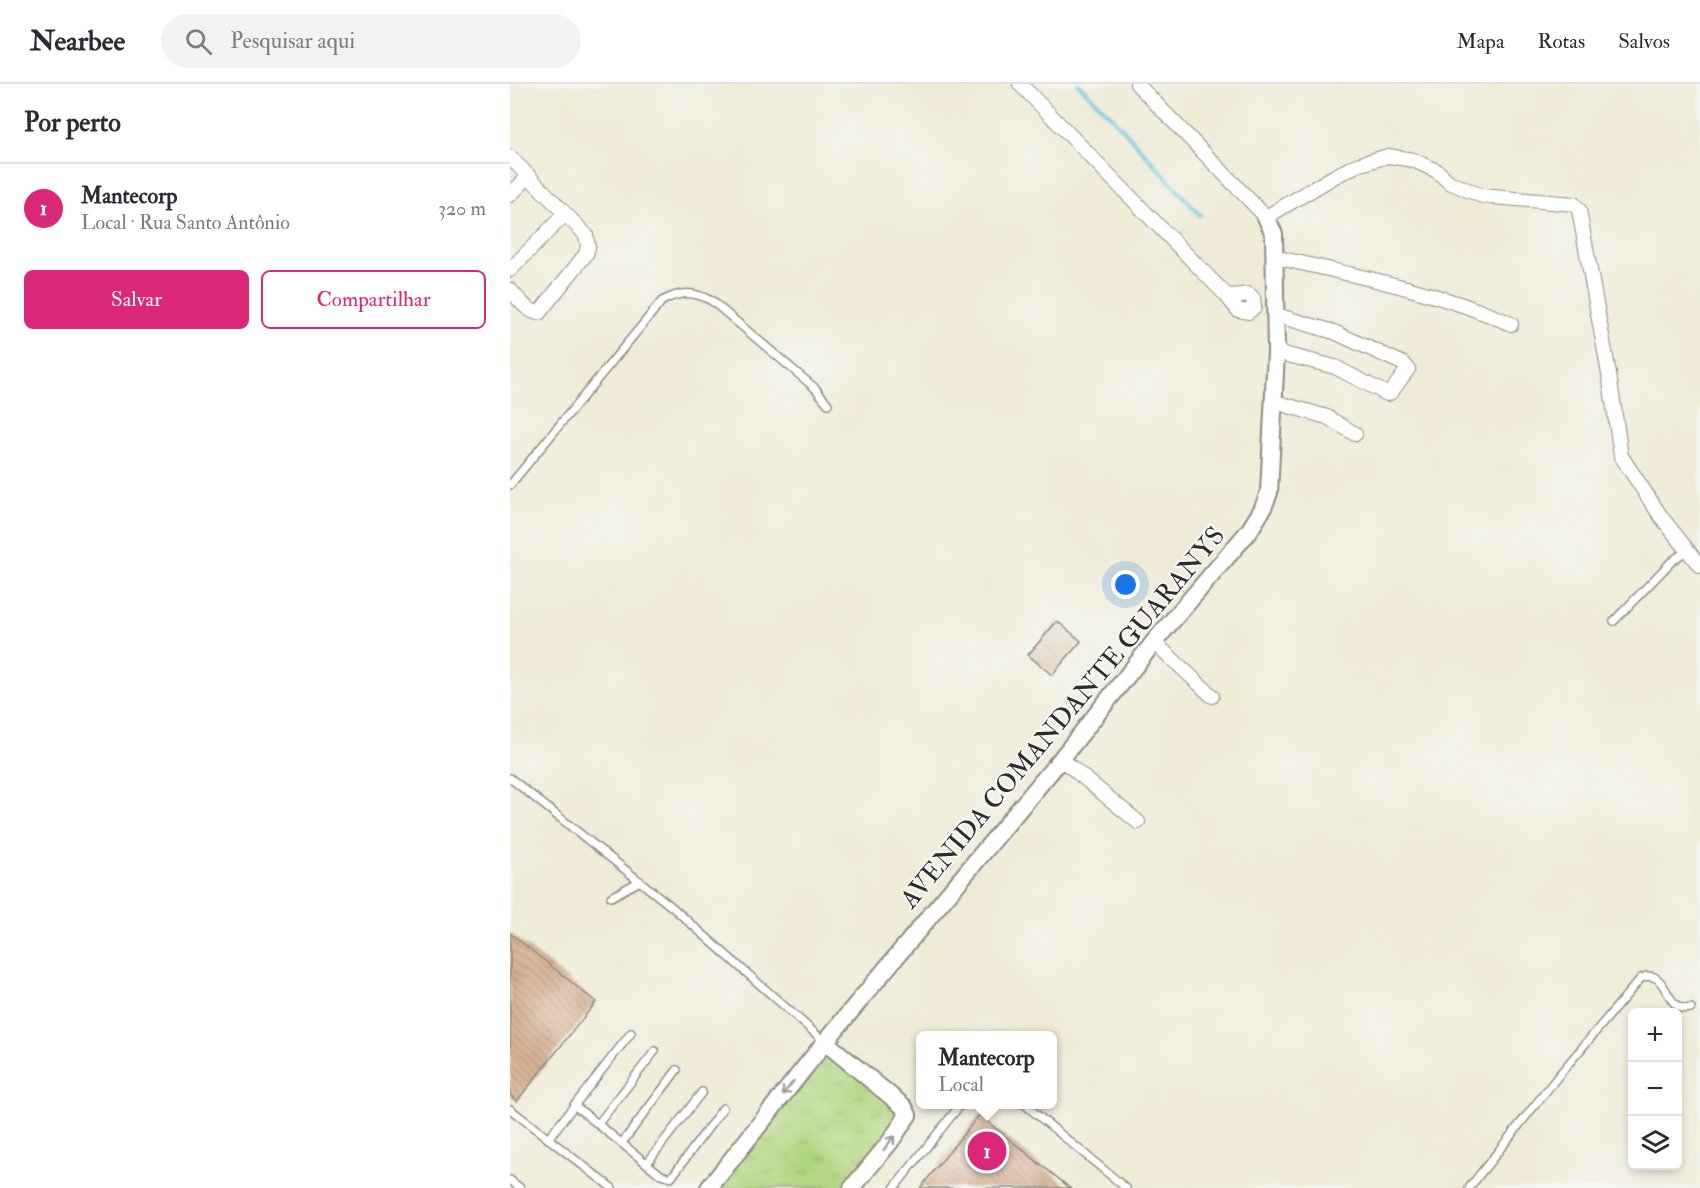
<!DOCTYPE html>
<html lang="pt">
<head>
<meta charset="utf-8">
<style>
	:root { --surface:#fff; --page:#f2f2f3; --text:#2b2b33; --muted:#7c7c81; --line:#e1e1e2; --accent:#db2777 }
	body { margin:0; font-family:"IM FELL Double Pica",serif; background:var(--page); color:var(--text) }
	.controls { position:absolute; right:18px; bottom:18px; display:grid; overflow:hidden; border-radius:9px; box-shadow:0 3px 9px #0003 }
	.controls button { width:54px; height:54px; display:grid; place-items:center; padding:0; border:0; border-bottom:2px solid var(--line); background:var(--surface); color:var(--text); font:30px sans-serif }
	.you { position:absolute; left:616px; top:501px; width:21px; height:21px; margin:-15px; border:4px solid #fff; border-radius:50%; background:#1a73e8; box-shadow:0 0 0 9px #1a73e833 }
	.badge { display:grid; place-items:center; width:39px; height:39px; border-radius:50%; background:var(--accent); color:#fff; font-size:20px; font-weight:700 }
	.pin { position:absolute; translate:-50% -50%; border:3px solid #fff; box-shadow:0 2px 6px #0006 }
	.popup { position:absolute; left:406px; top:947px; width:141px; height:78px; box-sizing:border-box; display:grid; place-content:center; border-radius:9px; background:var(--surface); filter:drop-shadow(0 2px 4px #0005); font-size:20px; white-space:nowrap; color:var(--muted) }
	.popup b { font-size:22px; color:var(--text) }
	.popup::after { content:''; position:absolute; left:50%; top:100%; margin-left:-12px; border:12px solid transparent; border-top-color:var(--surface) }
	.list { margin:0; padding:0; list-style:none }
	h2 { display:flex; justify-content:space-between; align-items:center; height:78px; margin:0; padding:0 24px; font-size:26px }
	h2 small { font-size:20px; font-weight:400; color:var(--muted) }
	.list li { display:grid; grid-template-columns:39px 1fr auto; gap:18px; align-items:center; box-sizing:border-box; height:90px; padding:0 24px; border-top:2px solid var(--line) }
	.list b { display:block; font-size:22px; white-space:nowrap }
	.list p { margin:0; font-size:20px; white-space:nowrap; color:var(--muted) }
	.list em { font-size:20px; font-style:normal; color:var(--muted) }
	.actions { display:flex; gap:12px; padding:18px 24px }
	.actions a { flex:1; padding:14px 0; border:2px solid var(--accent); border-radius:9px; text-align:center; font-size:21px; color:var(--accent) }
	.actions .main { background:var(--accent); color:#fff }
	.icon { flex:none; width:33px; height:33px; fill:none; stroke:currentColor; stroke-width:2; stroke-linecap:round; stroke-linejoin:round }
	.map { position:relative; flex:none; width:1190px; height:1104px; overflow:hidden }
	header { display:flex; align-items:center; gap:36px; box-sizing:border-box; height:84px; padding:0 30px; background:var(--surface); border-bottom:2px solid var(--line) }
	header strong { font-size:28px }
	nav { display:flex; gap:33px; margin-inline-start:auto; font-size:21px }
	.search { width:420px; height:54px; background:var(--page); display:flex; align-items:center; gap:15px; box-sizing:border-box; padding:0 21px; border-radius:33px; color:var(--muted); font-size:22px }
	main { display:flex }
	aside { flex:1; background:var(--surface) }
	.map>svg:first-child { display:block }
	.park { fill:url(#park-tufts); stroke:#6e8055; stroke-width:1.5 }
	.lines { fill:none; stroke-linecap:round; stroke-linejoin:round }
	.stream { stroke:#5fc5dc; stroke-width:4 }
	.building { fill:url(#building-back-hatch) }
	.service-casing { stroke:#8d8b80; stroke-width:10 }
	.minor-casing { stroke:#8d8b80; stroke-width:16 }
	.tertiary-casing { stroke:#8d8b80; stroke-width:20 }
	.service { stroke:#fff; stroke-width:7 }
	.minor { stroke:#fff; stroke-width:14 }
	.tertiary { stroke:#fff; stroke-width:16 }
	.oneway { stroke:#a0a0a0 }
	.labels { text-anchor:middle; stroke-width:4.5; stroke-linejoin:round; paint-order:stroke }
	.street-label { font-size:26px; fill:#2b2b2b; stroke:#f6f6f2 }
</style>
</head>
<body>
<header>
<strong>Nearbee</strong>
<div class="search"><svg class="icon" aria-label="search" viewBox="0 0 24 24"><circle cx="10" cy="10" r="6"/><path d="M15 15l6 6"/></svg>Pesquisar aqui</div>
<nav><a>Mapa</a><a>Rotas</a><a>Salvos</a></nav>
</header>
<main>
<aside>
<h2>Por perto<small></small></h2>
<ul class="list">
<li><span class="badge">1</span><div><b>Mantecorp</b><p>Local · Rua Santo Antônio</p></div><em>320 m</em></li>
</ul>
<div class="actions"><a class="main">Salvar</a><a>Compartilhar</a></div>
</aside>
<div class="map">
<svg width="1190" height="1104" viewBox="0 0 1190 1104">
	<defs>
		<pattern id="park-tufts" width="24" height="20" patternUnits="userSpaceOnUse" patternTransform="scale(1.5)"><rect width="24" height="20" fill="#b0d57f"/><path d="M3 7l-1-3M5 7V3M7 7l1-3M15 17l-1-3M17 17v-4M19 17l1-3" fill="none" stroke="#98b76e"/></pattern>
		<pattern id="building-back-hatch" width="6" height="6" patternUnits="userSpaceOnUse" patternTransform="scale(1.5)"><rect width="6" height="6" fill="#d0a27f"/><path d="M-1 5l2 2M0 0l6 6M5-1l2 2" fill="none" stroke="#a98468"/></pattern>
	</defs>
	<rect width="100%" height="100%" fill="#f6f6f2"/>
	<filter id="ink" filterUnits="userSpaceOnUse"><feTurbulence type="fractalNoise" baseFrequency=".0167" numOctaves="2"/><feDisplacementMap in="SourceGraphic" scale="12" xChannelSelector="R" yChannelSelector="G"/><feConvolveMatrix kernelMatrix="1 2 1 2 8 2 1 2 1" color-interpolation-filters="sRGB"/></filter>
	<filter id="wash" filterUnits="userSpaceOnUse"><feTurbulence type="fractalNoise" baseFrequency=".008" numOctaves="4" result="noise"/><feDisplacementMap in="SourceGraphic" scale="24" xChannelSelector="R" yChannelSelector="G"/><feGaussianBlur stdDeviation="1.35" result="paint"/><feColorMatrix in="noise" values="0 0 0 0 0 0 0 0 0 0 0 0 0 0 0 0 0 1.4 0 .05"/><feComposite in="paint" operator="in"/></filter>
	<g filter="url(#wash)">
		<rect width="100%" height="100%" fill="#efebd6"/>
		<!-- park -->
		<polygon class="park" points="315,960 382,1016 390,1040 337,1104 203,1104"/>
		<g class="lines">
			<!-- stream -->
			<polyline class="stream" points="568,0 602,33 690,131"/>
		</g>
		<g id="blocks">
			<!-- building -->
			<g class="building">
				<polygon points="547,537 571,557 542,591 518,571"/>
				<polygon points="0,849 86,918 7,1017 0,1011"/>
				<polygon points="469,1031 560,1104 410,1104"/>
			</g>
		</g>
	</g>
	<g filter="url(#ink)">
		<use href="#blocks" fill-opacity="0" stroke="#8d8b80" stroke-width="1.5"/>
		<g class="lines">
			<!-- service casing -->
			<g class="service-casing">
				<g id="service">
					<path d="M0 401 152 217C171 207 183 207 202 217L305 304 318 320"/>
					<polyline points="1104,537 1161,478 1177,466"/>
					<polyline points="0,694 162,823 315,958"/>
					<polyline points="101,813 130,797"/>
					<polyline points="514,1020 616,1104"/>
					<polyline points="64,1021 151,1091 161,1094 213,1024"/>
					<polyline points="0,1025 102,1104"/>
					<polyline points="88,1040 145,967"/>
					<polyline points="38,1055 121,949"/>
					<polyline points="112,1059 167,986"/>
					<polyline points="137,1079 192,1008"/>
					<polyline points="0,1096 10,1104"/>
					<polyline points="384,1104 451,1020"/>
					<path d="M959 1104 1049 991 1131 894C1159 882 1154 931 1181 924"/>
				</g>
			</g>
			<!-- minor casing -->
			<g class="minor-casing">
				<g id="minor">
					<polyline points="510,0 716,211 728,226 738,228 744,223 743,214 738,210 724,212 716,211"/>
					<polyline points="627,0 756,133 825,92 847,81 878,72 903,76 927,87 939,98 972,112 1064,120 1069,126 1099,290 1111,372 1152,434 1190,482"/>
					<path d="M0 73 76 151 78 163 76 170 29 229C17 228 8 214 0 206"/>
					<polyline points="0,111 19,92"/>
					<path d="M764 173C844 191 926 207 1001 240"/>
					<polyline points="0,186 55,130"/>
					<polyline points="766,231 824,248 894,280 898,285 881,308 877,310 825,283 766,268"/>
					<polyline points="765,318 817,333 845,350"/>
					<polyline points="644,558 702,612"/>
					<polyline points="551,675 628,738"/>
				</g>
			</g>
			<!-- tertiary casing -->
			<g class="tertiary-casing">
				<g id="tertiary">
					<polyline points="315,958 394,1023 398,1031 380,1058 342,1104"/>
					<polyline points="199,1104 315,958 551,675 644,558 739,447 752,426 759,409 766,268 764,150 756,133"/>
				</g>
			</g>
			<!-- service -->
			<use href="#service" class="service"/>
			<!-- minor -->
			<use href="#minor" class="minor"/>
			<!-- tertiary -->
			<use href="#tertiary" class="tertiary"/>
		</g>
		<!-- one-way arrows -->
		<defs><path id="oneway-shaft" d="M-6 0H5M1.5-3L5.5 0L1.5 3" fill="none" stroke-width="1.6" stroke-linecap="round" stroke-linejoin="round" transform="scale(1.5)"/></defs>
		<g class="oneway">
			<use href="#oneway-shaft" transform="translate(278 1004) rotate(129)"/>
			<use href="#oneway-shaft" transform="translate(379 1059) rotate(-52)"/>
		</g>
	</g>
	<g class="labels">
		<!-- street labels -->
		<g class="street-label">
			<text transform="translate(552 633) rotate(-50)" y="9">AVENIDA COMANDANTE GUARANYS</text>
		</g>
	</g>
</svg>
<div class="controls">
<button>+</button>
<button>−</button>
<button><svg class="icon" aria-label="layers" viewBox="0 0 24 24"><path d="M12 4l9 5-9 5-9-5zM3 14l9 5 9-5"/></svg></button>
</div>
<div class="you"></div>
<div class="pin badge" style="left:477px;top:1067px">1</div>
<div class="popup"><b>Mantecorp</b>Local</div>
</div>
</main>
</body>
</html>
